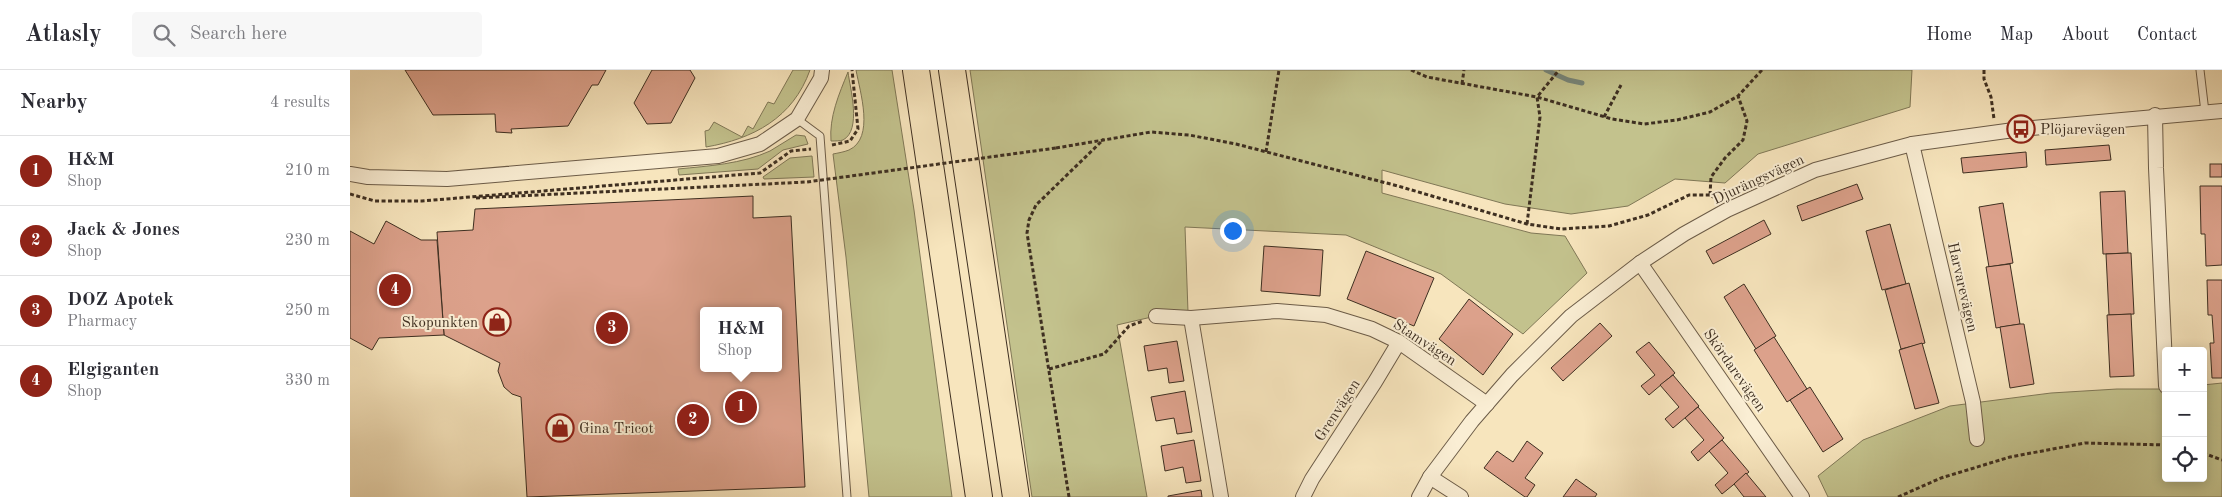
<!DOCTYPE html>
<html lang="en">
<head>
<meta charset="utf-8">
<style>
	:root { --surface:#fff; --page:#f7f7f7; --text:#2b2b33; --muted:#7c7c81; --line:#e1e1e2; --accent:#8f2418 }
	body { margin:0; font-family:"Old Standard TT",serif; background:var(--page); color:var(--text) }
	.controls { position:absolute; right:15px; bottom:15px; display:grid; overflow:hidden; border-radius:5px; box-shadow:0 2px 12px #0003 }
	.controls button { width:45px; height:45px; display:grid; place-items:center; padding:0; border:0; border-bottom:1px solid var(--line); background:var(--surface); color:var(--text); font:25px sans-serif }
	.you { position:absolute; left:882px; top:160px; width:18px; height:18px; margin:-12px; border:4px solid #fff; border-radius:50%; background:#1a73e8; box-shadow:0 0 0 8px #1a73e833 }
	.badge { display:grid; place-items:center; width:32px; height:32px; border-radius:50%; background:var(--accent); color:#fff; font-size:16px; font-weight:700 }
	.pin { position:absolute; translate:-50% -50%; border:2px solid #fff; box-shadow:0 1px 5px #0006 }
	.popup { position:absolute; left:350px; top:237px; width:82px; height:65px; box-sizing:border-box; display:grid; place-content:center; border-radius:5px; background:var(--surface); filter:drop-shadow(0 1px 4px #0005); font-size:16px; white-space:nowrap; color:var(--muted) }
	.popup b { font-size:19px; color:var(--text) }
	.popup::after { content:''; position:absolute; left:50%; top:100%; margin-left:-10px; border:10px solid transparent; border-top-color:var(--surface) }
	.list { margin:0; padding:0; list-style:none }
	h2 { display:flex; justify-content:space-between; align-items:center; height:65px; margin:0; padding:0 20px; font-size:21px }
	h2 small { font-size:16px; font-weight:400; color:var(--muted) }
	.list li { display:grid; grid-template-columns:32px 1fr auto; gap:15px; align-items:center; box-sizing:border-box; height:70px; padding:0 20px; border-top:1px solid var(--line) }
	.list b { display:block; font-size:19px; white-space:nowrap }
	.list p { margin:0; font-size:16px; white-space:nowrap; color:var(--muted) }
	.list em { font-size:16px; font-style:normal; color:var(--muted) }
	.icon { flex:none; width:28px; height:28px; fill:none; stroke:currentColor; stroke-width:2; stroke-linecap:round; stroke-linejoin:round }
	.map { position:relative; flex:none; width:1872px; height:427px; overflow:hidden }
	header { display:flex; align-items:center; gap:30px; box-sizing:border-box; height:70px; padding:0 25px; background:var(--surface); border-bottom:1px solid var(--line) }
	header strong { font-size:24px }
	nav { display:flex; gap:28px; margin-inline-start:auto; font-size:18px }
	.search { width:350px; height:45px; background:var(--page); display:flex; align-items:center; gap:12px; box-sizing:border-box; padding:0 18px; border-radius:5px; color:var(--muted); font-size:19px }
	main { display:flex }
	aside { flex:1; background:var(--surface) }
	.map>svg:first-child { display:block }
	.green { fill:#c3c28d; stroke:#807857 }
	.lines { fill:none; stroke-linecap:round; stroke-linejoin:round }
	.stream { stroke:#778579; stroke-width:5 }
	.building { fill:#dca18b; stroke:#3e2f21; fill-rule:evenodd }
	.service-casing { stroke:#6c5c48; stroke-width:9 }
	.minor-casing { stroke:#6c5c48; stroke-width:16 }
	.motorway-casing { stroke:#3e2f21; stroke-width:28 }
	.path { stroke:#3e2f21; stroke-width:3; stroke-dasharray:4 2.5; stroke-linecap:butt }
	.service { stroke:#faeed4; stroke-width:7 }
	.minor { stroke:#faeed4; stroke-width:14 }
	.motorway { stroke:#f7e5bd; stroke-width:26 }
	.path-bridge { stroke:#3e2f21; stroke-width:3; stroke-dasharray:4 2.5; stroke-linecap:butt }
	.labels { text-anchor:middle; stroke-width:4; stroke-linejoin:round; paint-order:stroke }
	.poi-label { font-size:15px; fill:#3e2f21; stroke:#faeed4; text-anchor:start }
	.street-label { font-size:15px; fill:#3e2f21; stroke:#faeed4 }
</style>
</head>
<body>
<header>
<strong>Atlasly</strong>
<div class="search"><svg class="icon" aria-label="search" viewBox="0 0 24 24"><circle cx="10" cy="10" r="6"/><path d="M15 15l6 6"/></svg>Search here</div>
<nav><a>Home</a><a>Map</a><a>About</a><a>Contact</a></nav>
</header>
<main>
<aside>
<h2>Nearby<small>4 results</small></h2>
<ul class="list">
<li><span class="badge">1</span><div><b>H&amp;M</b><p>Shop</p></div><em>210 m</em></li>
<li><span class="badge">2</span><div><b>Jack &amp; Jones</b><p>Shop</p></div><em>230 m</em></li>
<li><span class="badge">3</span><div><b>DOZ Apotek</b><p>Pharmacy</p></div><em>250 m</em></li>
<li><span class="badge">4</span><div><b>Elgiganten</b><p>Shop</p></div><em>330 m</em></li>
</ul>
</aside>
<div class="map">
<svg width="1872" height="427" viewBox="0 0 1872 427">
	<rect width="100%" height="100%" fill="#f7e5bd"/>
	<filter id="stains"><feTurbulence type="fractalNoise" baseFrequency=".004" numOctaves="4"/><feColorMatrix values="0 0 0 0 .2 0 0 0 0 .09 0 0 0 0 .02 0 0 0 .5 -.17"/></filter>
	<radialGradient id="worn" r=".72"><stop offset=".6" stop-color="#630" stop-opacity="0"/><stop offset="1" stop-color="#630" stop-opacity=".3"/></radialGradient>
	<!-- green -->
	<g class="green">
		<path d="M443 0H460C443 48 403 69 356 77L355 61 359 60 364 52 392 67 398 56 403 59 418 32 424 34Z"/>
		<path d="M506 0H542L564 140 602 427H519L496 187 483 84C488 83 494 82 499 80 525 68 510 22 506 0Z"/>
		<polygon points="620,0 1562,0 1560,37 1408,84 1375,113 1325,109 1278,136 1221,144 1155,134 1032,100 1032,123 1181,163 1215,166 1237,203 1173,264 1091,204 996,165 835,157 838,242 806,246 767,255 797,427 682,427"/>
		<path d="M498 2C500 18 512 60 493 70 490 71 485 71 481 71 479 47 489 24 498 2Z"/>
		<path d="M446 65 455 66 458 74 433 80 408 99 329 105 328 99C358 96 392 94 420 81 429 76 437 70 446 65Z"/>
		<polygon points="462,86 464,107 414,109 413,107 440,88"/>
		<polygon points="1872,313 1872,427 1478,427 1468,406 1513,370 1600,336 1701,323 1767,319 1816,319 1816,408 1853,408 1853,315"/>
	</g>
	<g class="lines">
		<!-- stream -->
		<polyline class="stream" points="1196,0 1218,10 1232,13"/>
	</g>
	<!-- building -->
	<g class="building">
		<polygon points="55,0 256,0 248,15 242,15 218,56 161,59 162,63 146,62 145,44 83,45"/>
		<polygon points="302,0 340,0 345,8 321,53 297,54 284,33"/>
		<polygon points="1759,75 1761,90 1696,95 1695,80"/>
		<polygon points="1676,82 1677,97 1613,103 1611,88"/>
		<rect x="1860" y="94" width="12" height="13"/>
		<polygon points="1507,114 1513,129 1452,151 1447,136"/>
		<polygon points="1850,116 1872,116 1872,195 1856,196 1855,164 1851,164"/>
		<polygon points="1775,121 1778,183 1753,184 1750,122"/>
		<path d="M403 126V148L441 146 455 417 177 427 171 327 162 324 154 317 148 301 150 293 94 265 87 162 123 160 125 139ZM354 241H428V298H354Z"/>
		<polygon points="1653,133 1663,193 1639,197 1629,137"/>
		<polygon points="1414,150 1421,164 1363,194 1356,181"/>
		<polygon points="36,151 71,170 87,170 94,265 29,268 22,280 0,268 0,161 24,174"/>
		<polygon points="1540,154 1556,214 1532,220 1516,161"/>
		<polygon points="914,176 973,180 970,226 911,221"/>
		<polygon points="1016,181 1084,208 1064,256 997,229"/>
		<polygon points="1778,183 1781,183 1784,244 1759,245 1756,184"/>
		<polygon points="1660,194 1670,254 1646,258 1636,197"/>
		<polygon points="1857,210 1872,210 1872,308 1862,308 1860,273 1864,273 1862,245 1858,245"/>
		<polygon points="1559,213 1575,273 1551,279 1535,220"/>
		<polygon points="1394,214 1426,266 1406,279 1374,227"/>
		<polygon points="1119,229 1163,264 1133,305 1089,269"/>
		<polygon points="1781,244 1784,306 1760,307 1757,245"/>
		<polygon points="1250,253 1262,266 1213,311 1201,298"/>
		<polygon points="1670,254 1674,254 1684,314 1660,318 1650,257"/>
		<polygon points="1424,267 1457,319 1437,332 1404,280"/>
		<polygon points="827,271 834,311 819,313 817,298 798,301 794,276"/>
		<polygon points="1299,272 1325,303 1299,325 1291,316 1305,305 1286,282"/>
		<polygon points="1572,273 1589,333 1565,339 1549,280"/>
		<polygon points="1323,305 1349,336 1323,358 1315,349 1329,337 1310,315"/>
		<polygon points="1460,317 1493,369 1473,382 1440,330"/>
		<polygon points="835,321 842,362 827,364 824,348 806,351 801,327"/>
		<polygon points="1348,337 1374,368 1348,391 1341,382 1354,370 1335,348"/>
		<polygon points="844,370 851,411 836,413 833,397 815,401 811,376"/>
		<polygon points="1372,370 1399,402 1372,424 1365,415 1378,403 1359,381"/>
		<polygon points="1177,371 1193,383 1175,408 1185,415 1177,427 1175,427 1134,398 1147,381 1163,392"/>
		<polygon points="1396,403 1416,427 1394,427 1384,414"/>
		<polygon points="1226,409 1247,424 1245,427 1213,427"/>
		<polygon points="851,420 852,427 818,427 818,426"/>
	</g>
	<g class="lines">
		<!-- service casing -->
		<g class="service-casing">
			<g id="service">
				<polyline points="1850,0 1855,42"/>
				<polyline points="447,49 470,66 497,427"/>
			</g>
		</g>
		<!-- minor casing -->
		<g class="minor-casing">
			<g id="minor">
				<polyline points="1805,45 1806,98 1816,316"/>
				<polyline points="1562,74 1623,332 1627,369"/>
				<polyline points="0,104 18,107 97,109 368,86 410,74 447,49 471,8 472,0"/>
				<polyline points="1290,193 1452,427"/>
				<polyline points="806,246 841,248 927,241 976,245 1022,259 1049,272 1137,334"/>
				<polyline points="841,248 871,427"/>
				<polyline points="1080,407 1111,427"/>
				<polyline points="953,427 962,409 1025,312 1049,272"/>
				<polyline points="1069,427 1080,407 1122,351 1162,305 1221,246 1290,193 1334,164 1377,140 1465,100 1562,74 1671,59 1872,41"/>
			</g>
		</g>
		<!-- motorway casing -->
		<g class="motorway-casing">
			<g id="motorway">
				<polyline points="566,0 629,427"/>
				<polyline points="602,0 666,427"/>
			</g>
		</g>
		<!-- path -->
		<g class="path">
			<polyline points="1061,0 1077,7 1187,27 1262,49 1294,54 1327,50 1360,42 1388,26 1412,0"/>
			<polyline points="1634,0 1634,9 1641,27 1644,49"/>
			<polyline points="1112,14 1114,0"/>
			<polyline points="1254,47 1271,15"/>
			<polyline points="482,75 500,71 508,59 502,0"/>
			<polyline points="706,78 801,62 839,65 886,74 1048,116 1177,154 1211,159 1259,156 1298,145 1339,125 1360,125 1367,129"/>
			<polyline points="916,82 929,0"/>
			<polyline points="0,124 25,131 72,131 410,103 441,81 461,79"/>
			<polyline points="1360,125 1361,107 1375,88 1393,70 1397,51 1388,26"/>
			<polyline points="1177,154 1190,47 1187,27 1209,0"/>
			<polyline points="699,299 754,284 779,256 793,251"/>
			<polyline points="1853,383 1872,390"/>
			<polyline points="719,427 677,163 679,150 686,135 754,69"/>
			<polyline points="1548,427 1591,408 1660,387 1735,373 1816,375"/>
		</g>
		<!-- service -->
		<use href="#service" class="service"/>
		<!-- minor -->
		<use href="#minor" class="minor"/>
		<!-- motorway -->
		<use href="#motorway" class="motorway"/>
		<!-- path-bridge -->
		<polyline class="path-bridge" points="126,128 457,112 706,78"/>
	</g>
	<!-- icons -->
	<defs>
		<g id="bus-ring" transform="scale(1.4375)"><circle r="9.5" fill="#faeed4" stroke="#8f2418" stroke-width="1.5"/><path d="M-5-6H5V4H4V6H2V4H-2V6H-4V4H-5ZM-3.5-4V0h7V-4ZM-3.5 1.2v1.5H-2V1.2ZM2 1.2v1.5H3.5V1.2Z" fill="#8f2418"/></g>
		<g id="shop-ring" transform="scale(1.4375)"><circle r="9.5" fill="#faeed4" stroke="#8f2418" stroke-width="1.5"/><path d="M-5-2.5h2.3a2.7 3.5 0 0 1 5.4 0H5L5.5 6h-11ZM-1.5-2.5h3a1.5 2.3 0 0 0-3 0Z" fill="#8f2418"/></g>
	</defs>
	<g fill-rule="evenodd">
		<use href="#bus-ring" x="1671" y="59"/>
		<use href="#shop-ring" x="147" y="252"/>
		<use href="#shop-ring" x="210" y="358"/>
	</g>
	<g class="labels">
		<!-- poi labels -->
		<g class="poi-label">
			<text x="1690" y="64">Plöjarevägen</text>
			<text x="128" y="257" text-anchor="end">Skopunkten</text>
			<text x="229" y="363">Gina Tricot</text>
		</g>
		<!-- street labels -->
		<g class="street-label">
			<text transform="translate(1408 109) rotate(-25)" y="5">Djurängsvägen</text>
			<text transform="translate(1613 217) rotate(77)" y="5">Harvarevägen</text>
			<text transform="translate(1075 272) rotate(33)" y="5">Stamvägen</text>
			<text transform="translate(1385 300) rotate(55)" y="5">Skördarevägen</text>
			<text transform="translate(987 340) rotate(-57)" y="5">Grenvägen</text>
		</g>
	</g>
	<rect width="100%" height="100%" filter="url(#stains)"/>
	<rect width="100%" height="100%" fill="url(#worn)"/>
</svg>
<div class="controls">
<button>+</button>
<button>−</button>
<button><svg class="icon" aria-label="locate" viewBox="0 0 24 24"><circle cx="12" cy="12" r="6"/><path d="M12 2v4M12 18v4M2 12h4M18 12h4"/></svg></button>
</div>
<div class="you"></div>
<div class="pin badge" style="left:391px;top:337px">1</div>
<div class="popup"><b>H&amp;M</b>Shop</div>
<div class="pin badge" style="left:343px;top:350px">2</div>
<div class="pin badge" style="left:262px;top:258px">3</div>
<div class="pin badge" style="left:45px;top:220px">4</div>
</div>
</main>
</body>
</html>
